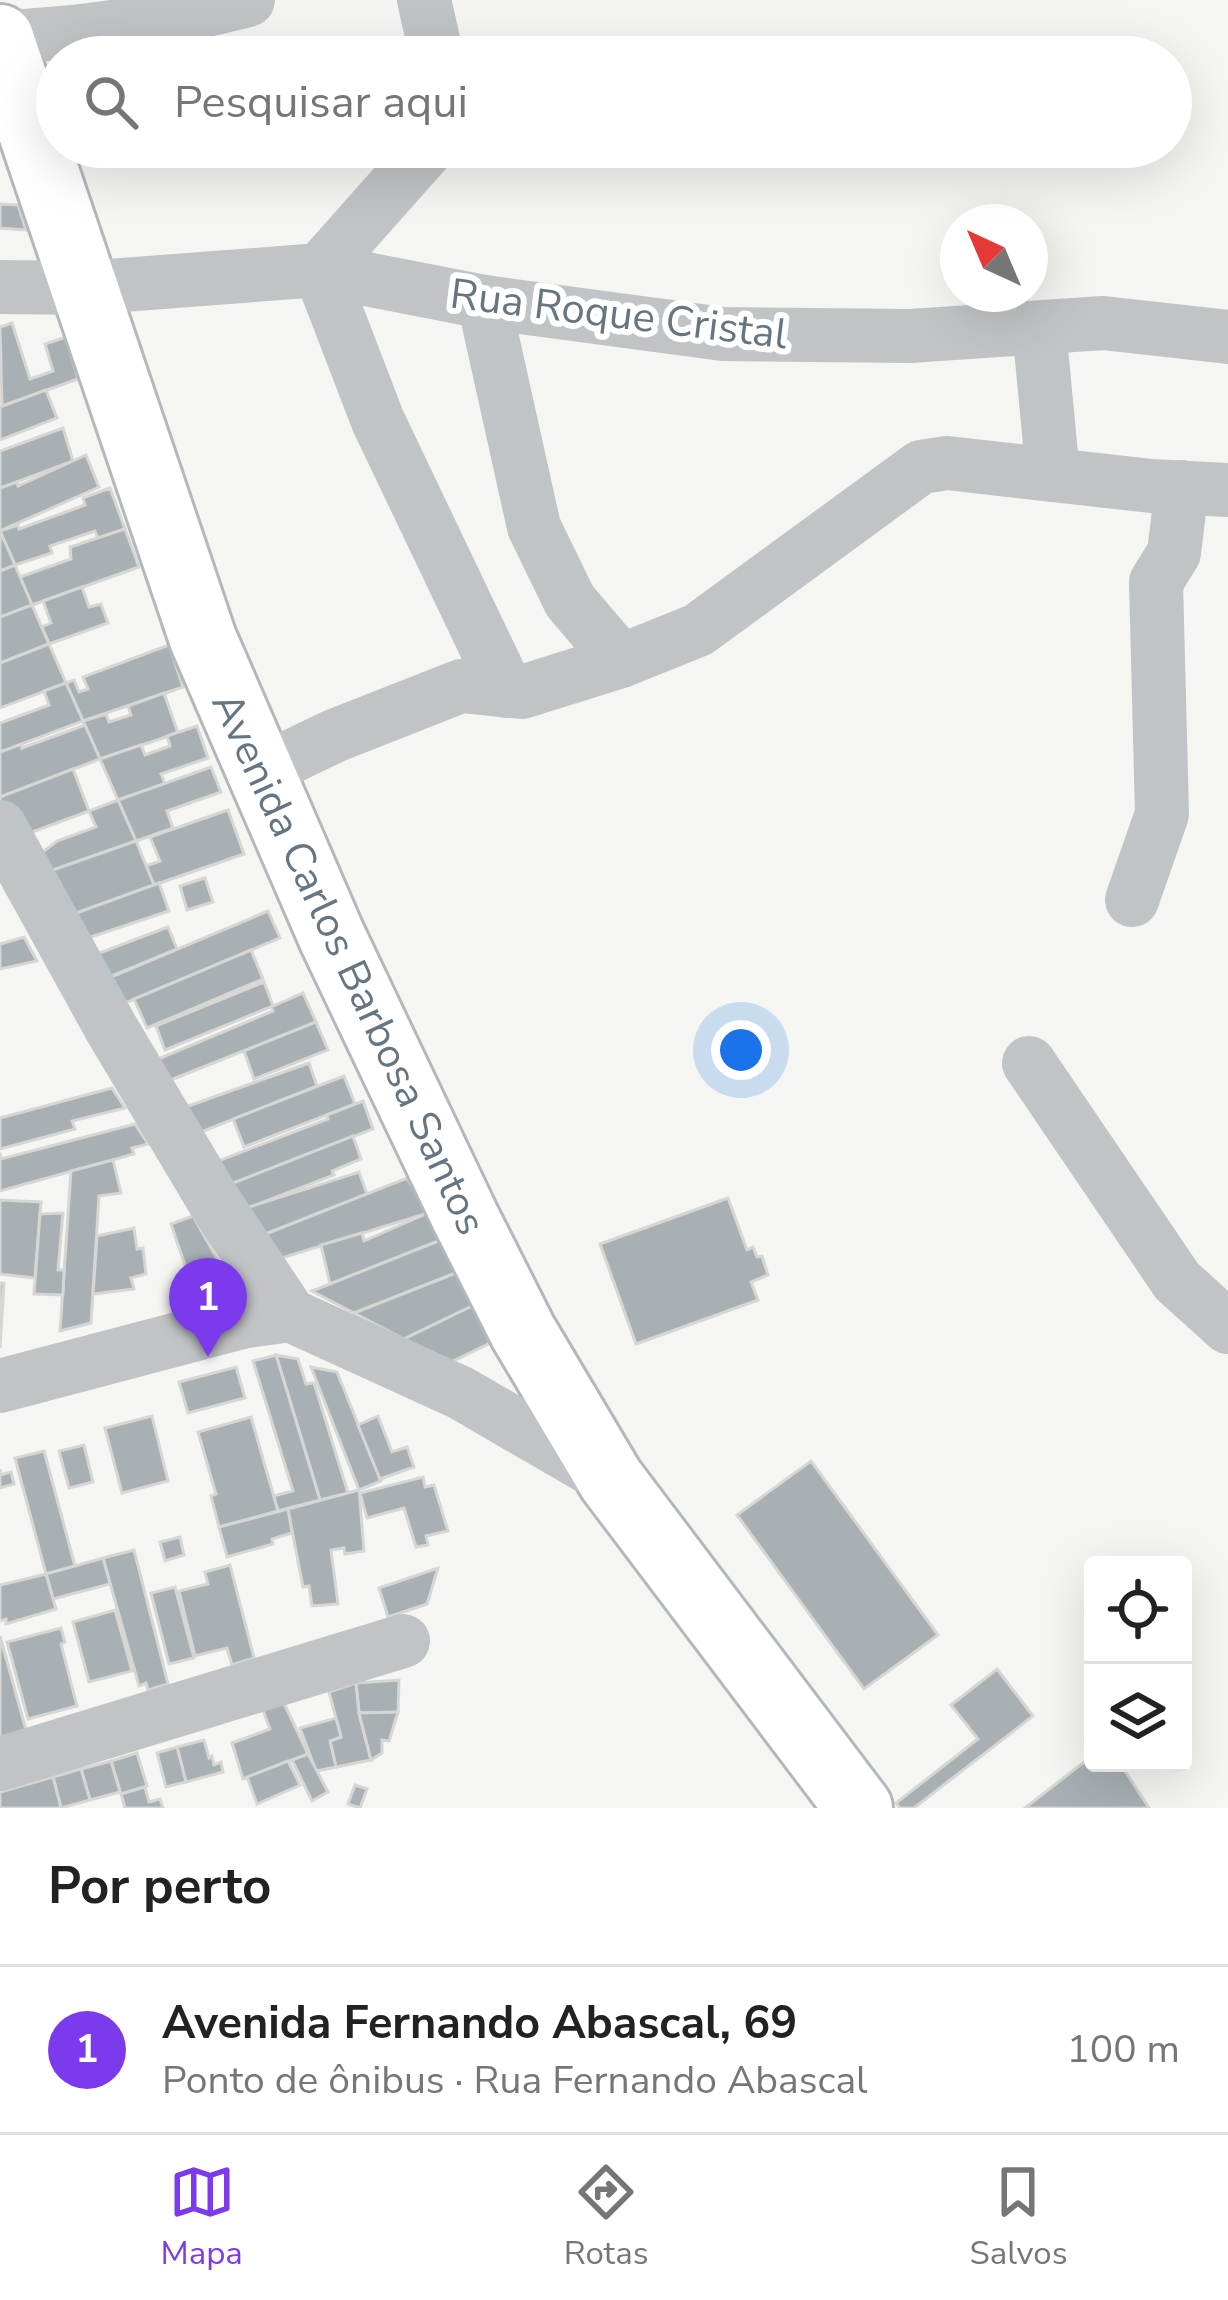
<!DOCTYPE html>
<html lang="pt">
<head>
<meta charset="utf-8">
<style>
	:root { --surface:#fff; --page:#f6f6f6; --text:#222; --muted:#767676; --line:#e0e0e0; --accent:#7c3aed }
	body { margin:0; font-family:"Nunito Sans",sans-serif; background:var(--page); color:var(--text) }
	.controls { position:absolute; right:36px; bottom:36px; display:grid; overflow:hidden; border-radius:12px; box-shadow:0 12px 48px #0002 }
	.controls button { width:108px; height:108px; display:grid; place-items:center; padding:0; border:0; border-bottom:3px solid var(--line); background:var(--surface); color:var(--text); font:60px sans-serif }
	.compass { position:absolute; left:940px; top:204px; width:108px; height:108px; border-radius:50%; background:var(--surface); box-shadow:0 12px 48px #0002; rotate:316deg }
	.you { position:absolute; left:741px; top:1050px; width:42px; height:42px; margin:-30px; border:9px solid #fff; border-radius:50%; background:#1a73e8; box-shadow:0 0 0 18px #1a73e833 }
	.badge { display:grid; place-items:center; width:78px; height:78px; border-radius:50%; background:var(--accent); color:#fff; font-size:39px; font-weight:700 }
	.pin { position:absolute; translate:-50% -99px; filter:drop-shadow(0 3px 6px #0008) }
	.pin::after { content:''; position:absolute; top:63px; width:42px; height:36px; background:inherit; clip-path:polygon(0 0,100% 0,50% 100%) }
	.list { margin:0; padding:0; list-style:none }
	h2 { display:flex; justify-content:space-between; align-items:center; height:156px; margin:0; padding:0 48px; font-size:51px }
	h2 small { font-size:39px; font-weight:400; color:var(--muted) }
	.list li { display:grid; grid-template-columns:78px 1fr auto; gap:36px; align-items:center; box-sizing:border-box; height:168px; padding:0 48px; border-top:3px solid var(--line) }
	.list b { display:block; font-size:45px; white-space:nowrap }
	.list p { margin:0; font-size:39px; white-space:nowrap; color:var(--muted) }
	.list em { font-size:39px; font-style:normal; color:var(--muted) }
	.icon { flex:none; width:66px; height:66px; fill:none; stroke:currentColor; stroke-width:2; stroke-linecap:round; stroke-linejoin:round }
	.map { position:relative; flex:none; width:1228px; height:1808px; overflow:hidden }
	.search { position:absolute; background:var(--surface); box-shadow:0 12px 48px #0002; left:36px; right:36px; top:36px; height:132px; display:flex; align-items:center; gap:30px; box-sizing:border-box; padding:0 42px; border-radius:66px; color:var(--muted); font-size:45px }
	.sheet { height:324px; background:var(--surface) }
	nav { display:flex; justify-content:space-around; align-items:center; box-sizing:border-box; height:168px; border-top:3px solid var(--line); background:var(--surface); font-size:33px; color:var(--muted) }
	nav a { display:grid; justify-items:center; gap:6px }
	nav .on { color:var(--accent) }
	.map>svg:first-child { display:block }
	.building { fill:#a8b0b4; stroke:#d6d6d4; stroke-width:3 }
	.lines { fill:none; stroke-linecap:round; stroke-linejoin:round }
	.major-casing { stroke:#b3b8bb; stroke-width:72 }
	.minor { stroke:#c0c4c7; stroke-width:54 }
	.major { stroke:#fff; stroke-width:66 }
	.labels { text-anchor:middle; stroke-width:12; stroke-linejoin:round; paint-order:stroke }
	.street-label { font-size:42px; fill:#657581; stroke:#fff }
</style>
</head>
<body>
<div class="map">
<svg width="1228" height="1808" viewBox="0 0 1228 1808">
	<rect width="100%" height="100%" fill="#f5f5f2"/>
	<!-- building -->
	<g class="building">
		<polygon points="0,204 18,205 26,230 0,228"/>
		<polygon points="12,323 30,379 53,371 45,344 66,337 78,379 2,406 0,327"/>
		<polygon points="46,390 57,418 0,440 0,407"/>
		<polygon points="63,428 73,461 0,488 0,451"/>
		<polygon points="86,455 99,487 0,531 0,488 17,482 18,486"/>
		<polygon points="110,488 125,529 98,538 95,531 50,546 52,553 15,565 0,531 18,525 19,529 85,505 83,498"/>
		<polygon points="125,529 139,567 32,605 20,577 71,559 70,547"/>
		<polygon points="0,531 15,565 0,571"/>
		<polygon points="15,565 32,605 0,617 0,571"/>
		<polygon points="82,587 89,607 101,604 108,623 49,644 42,627 51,623 43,601"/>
		<polygon points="32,605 49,644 0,663 0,617"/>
		<polygon points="49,644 66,683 0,708 0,663"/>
		<polygon points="169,645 183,687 83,721 66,683 74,680 79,692 88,689 83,677"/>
		<polygon points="66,683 83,721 0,752 0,723 49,705 44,691"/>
		<polygon points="164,693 178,733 100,759 83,721 106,714 109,722 131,715 128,706"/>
		<polygon points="85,725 100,759 0,797 0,752 22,744 22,748"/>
		<polygon points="197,726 208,758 161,774 165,784 118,800 100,759 141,745 145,755 170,746 167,736"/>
		<polygon points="211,767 221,792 167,811 173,828 136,841 118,800"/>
		<polygon points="73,769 89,811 11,840 0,821 0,797"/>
		<polygon points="118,800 136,841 39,875 31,861 57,841 96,827 89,811"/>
		<polygon points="228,810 244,854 154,885 146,866 160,861 150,837"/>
		<polygon points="136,841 154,885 71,915 47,872"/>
		<polygon points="205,878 213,902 187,910 180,886"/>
		<polygon points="159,883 169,911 85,939 71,915"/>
		<polygon points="268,911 280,938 118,1006 104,980"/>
		<polygon points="168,927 177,949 107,978 94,955"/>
		<polygon points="24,937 37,961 0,969 0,944"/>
		<polygon points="251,950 263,979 147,1028 134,999"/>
		<polygon points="264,982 273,1006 165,1050 156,1026"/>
		<polygon points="303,993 316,1022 163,1083 151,1062 273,1011 271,1007"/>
		<polygon points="316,1022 328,1050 254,1079 244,1051"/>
		<polygon points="309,1063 317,1086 191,1136 180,1109"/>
		<polygon points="344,1076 355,1104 244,1147 233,1119"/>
		<polygon points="112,1088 125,1108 72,1121 75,1129 0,1149 0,1118"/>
		<polygon points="363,1101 373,1129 231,1184 218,1161 328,1119 327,1115"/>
		<polygon points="135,1124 148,1144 132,1148 134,1154 0,1191 0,1153 1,1159"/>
		<polygon points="353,1136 361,1159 332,1171 334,1175 240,1211 231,1184"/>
		<polygon points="113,1160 121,1193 99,1196 91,1323 60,1331 71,1171"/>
		<polygon points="359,1172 367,1194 258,1237 246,1208"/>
		<polygon points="407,1178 428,1213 272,1261 258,1237"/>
		<polygon points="728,1198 747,1250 753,1247 757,1257 762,1256 768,1275 751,1282 758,1300 636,1344 600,1244"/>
		<polygon points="0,1200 41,1202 35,1278 0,1274"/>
		<polygon points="63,1213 58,1270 64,1270 63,1295 34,1294 40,1214"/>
		<polygon points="428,1213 441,1240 330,1284 321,1245 362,1233 364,1241"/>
		<polygon points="193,1216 228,1278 193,1289 171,1224"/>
		<polygon points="134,1228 137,1249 143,1248 146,1274 131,1278 134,1289 93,1294 97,1236"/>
		<polygon points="441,1240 456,1273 354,1313 312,1291"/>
		<polygon points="456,1273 472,1306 404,1339 354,1313"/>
		<polygon points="0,1283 4,1283 0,1348"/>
		<polygon points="472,1306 490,1343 451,1362 404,1339"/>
		<polygon points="276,1355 298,1359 306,1384 314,1383 348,1493 320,1500"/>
		<polygon points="276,1355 320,1500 278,1511 273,1496 293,1491 253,1361"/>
		<polygon points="236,1367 245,1398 188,1413 179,1382"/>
		<polygon points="311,1367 337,1372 381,1481 359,1490"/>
		<polygon points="152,1416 168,1481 122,1493 105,1428"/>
		<polygon points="378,1416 392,1452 407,1447 414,1467 380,1479 358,1425"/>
		<polygon points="251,1417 278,1511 219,1527 211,1496 216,1494 198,1432"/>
		<polygon points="84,1445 93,1482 69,1488 59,1451"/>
		<polygon points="44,1451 75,1566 46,1574 15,1458"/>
		<polygon points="811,1461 938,1635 864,1689 737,1515"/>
		<polygon points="0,1469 1,1475 11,1472 14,1484 0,1488"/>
		<polygon points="423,1477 425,1487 434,1485 448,1531 426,1536 428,1545 416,1547 404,1508 367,1518 360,1493"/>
		<polygon points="359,1490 364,1551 345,1554 344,1548 331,1550 338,1604 312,1606 309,1586 303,1587 288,1509"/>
		<polygon points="288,1509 292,1533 272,1539 273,1544 227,1557 219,1527"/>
		<polygon points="180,1537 184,1555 165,1561 160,1542"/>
		<polygon points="134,1550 168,1684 148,1690 146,1683 139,1686 103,1558"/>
		<polygon points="103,1558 110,1584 53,1599 46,1574"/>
		<polygon points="230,1565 254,1658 232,1665 227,1648 195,1656 179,1591 208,1584 205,1572"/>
		<polygon points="438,1568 427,1604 388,1617 379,1588"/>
		<polygon points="46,1574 56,1609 6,1624 6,1619 0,1621 0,1585"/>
		<polygon points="175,1587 194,1658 169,1664 151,1593"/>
		<polygon points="115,1610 132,1671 89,1682 73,1622"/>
		<polygon points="61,1628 65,1642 61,1644 77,1706 28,1719 7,1642"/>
		<polygon points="0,1636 26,1730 0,1737"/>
		<polygon points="997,1669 1033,1716 914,1808 900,1808 896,1803 978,1739 951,1705"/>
		<polygon points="399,1680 398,1712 359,1713 356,1683"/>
		<polygon points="356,1683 359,1713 371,1760 336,1767 330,1741 341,1737 329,1692"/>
		<polygon points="282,1699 308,1754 243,1779 232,1743 270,1729 261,1705"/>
		<polygon points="398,1712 389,1741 382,1740 382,1753 371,1760 359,1713"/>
		<polygon points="336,1718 341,1737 330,1741 336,1767 316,1771 300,1728"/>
		<polygon points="204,1740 209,1758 212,1756 214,1765 221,1762 223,1772 186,1782 177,1747"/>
		<polygon points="177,1747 186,1782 166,1787 157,1753"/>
		<polygon points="137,1753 147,1786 121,1794 111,1761"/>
		<polygon points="308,1754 328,1792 312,1801 292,1760"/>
		<polygon points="1093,1755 1093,1763 1120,1763 1149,1808 1025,1808"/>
		<polygon points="111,1761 120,1792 90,1800 81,1769"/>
		<polygon points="288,1761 300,1785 257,1804 247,1777"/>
		<polygon points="81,1769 90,1800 61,1808 53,1777"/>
		<polygon points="53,1777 61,1808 0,1808 0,1792"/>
		<polygon points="355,1785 367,1789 360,1808 348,1804"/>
		<polygon points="145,1787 149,1802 160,1799 163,1808 125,1808 121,1794"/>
	</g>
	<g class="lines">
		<!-- major casing -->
		<g class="major-casing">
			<polyline id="major" points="0,38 203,639 332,937 465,1217 523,1332 611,1480 859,1808"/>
		</g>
		<!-- minor -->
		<g class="minor">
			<polyline points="424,0 437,57"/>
			<path d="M0 37C85 34 166 21 248 0"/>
			<polyline points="429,147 320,270 378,421 507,691"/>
			<polyline points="0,287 83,288 320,270 484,302 723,334 910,336 1103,323 1228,337"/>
			<polyline points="484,302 534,527 570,601 621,661"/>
			<polyline points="1039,328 1053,475"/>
			<polyline points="259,772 334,736 461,686 522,692 621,661 698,630 921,467 947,463 1151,486 1228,490"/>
			<polyline points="0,827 111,1028 214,1201 290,1315"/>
			<polyline points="1132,900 1162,814 1156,582 1174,553 1182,487"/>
			<polyline points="1029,1063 1177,1281 1228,1327"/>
			<polyline points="0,1386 246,1321 290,1315 461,1393 611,1480"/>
			<polyline points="0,1764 403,1641"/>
		</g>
		<!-- major -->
		<use href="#major" class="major"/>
	</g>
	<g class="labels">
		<!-- street labels -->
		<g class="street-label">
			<text transform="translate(619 313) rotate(7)" y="15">Rua Roque Cristal</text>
			<text transform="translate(350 963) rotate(65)" y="15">Avenida Carlos Barbosa Santos</text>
		</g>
	</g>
</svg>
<div class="controls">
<button><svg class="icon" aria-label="locate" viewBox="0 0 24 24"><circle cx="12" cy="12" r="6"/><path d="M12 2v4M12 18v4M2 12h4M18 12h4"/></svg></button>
<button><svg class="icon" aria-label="layers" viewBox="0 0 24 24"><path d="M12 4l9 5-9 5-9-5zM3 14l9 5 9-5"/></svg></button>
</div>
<svg class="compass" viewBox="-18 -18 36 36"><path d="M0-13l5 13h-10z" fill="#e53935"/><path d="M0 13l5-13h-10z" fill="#767676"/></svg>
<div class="you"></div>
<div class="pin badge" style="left:208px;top:1357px">1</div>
<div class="search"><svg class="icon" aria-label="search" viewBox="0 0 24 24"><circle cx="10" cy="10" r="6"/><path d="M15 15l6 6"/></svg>Pesquisar aqui</div>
</div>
<section class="sheet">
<h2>Por perto<small></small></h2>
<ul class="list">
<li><span class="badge">1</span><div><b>Avenida Fernando Abascal, 69</b><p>Ponto de ônibus · Rua Fernando Abascal</p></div><em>100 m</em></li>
</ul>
</section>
<nav>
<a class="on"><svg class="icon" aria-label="map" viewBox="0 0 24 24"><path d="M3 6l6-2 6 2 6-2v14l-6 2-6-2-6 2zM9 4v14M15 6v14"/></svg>Mapa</a>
<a><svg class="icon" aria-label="directions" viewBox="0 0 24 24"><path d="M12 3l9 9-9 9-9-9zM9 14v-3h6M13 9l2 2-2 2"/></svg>Rotas</a>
<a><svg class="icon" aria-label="saved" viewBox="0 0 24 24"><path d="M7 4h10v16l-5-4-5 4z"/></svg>Salvos</a>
</nav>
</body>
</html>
